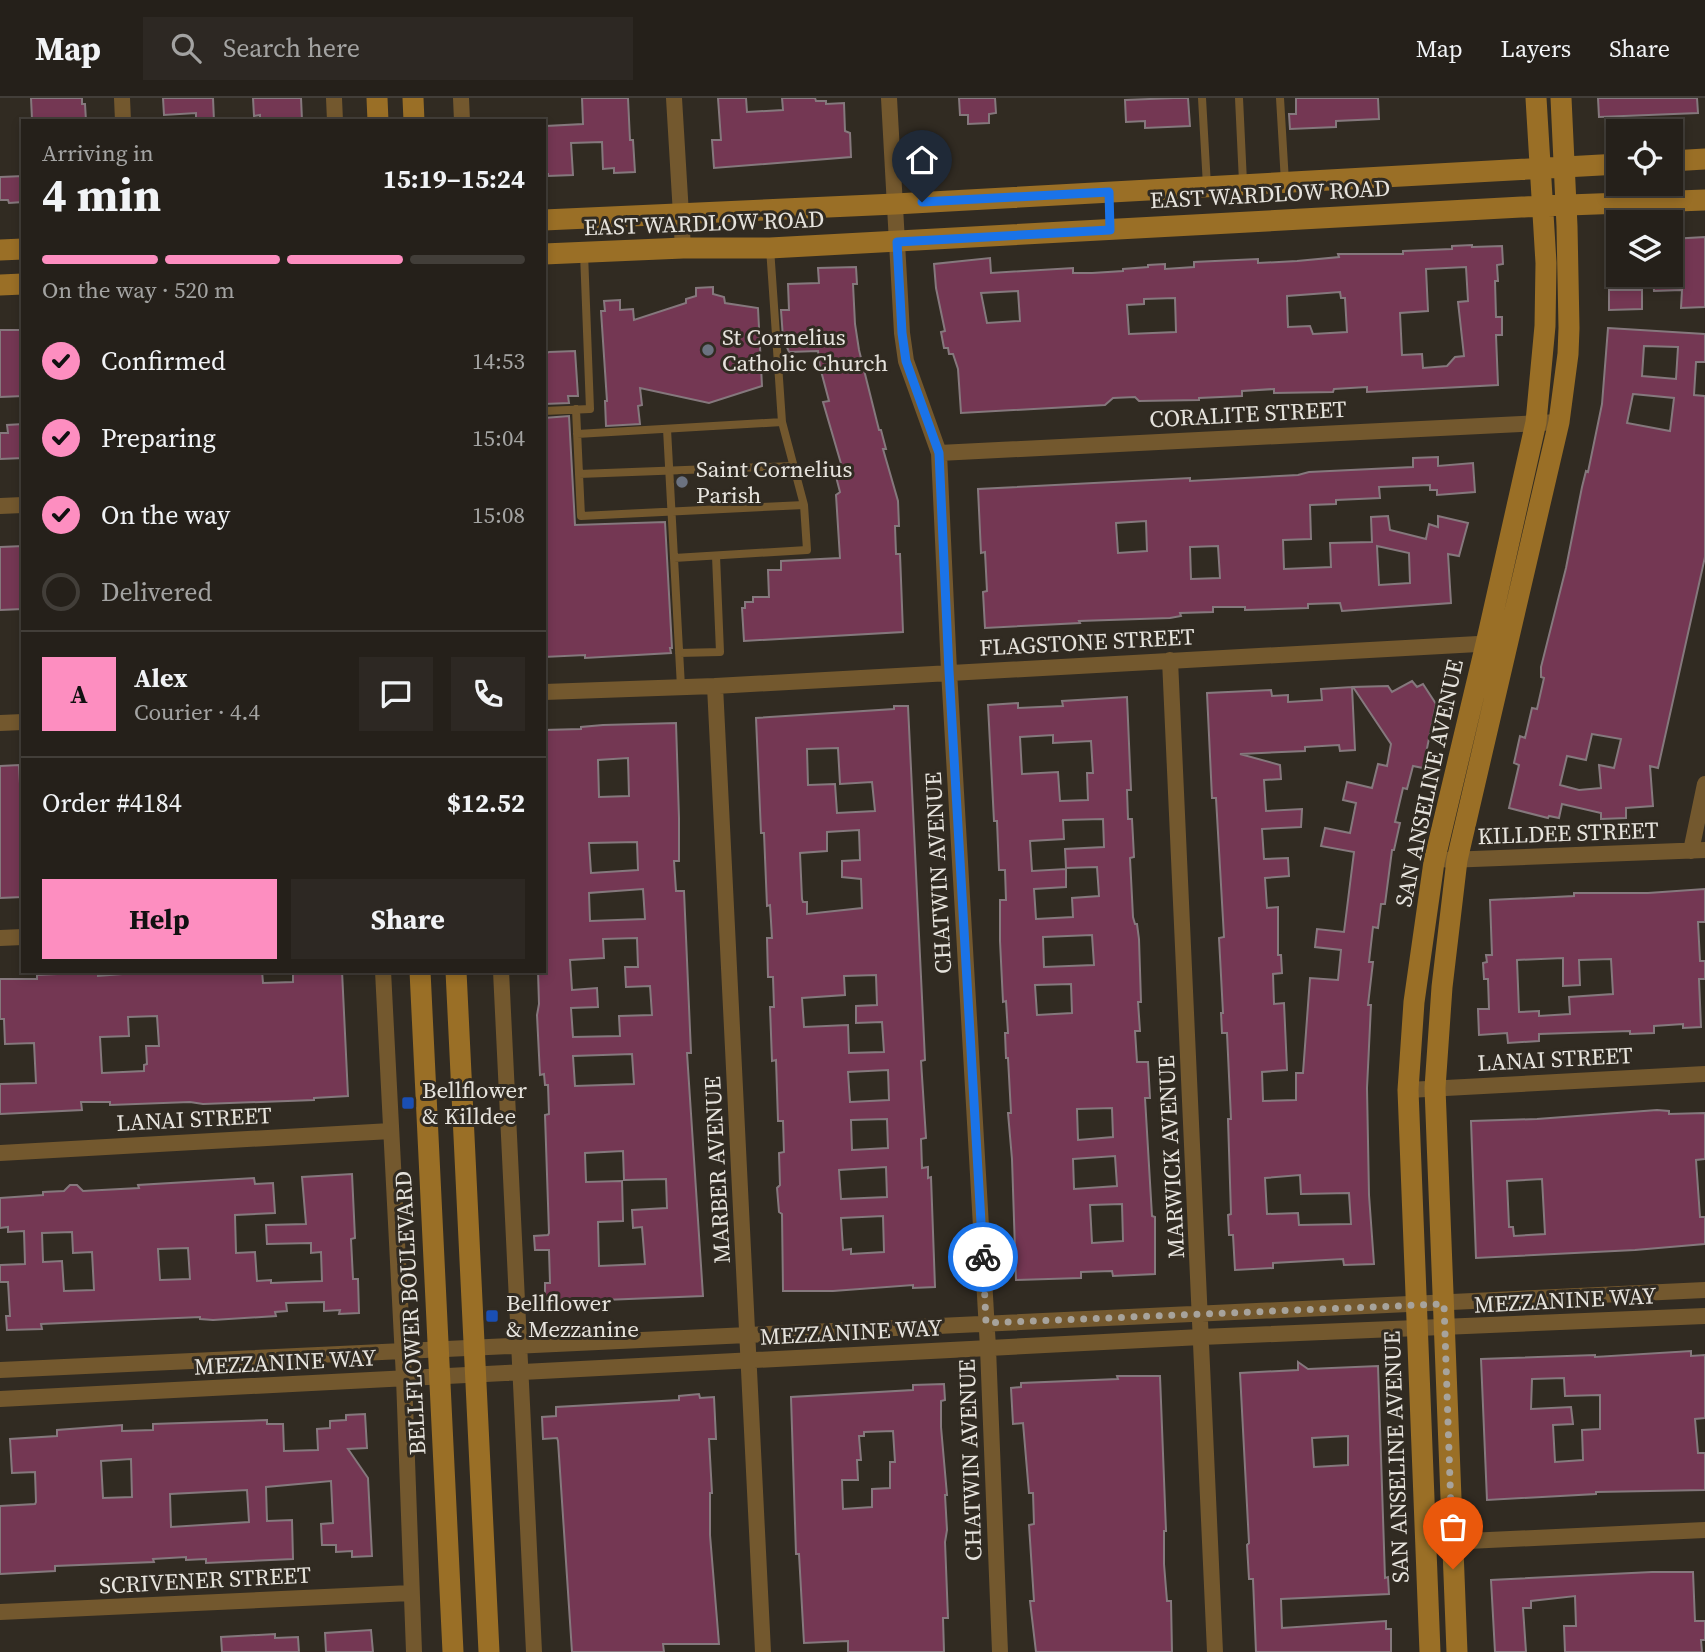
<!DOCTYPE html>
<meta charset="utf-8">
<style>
body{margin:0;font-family:"Source Serif 4",serif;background:#2d2823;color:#f1f3f6;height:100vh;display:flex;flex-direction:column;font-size:26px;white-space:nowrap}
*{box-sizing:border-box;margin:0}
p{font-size:23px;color:#a3a3a2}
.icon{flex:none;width:38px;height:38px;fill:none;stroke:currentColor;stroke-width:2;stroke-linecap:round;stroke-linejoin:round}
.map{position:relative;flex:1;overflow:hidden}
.sheet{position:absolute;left:21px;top:21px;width:525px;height:854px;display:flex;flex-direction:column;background:#25201a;border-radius:0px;box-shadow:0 4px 10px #0003,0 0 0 2px #423e39}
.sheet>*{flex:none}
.buttons{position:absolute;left:1606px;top:21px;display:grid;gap:14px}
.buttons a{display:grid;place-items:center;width:77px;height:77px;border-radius:0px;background:#25201a;box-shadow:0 4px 10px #0003,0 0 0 2px #423e39;font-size:35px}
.pin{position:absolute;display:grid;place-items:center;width:60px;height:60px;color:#fff;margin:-72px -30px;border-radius:50% 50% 50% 0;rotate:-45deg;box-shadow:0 0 7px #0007}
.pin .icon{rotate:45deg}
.courier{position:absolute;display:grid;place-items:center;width:70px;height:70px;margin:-35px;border:5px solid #1a73e8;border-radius:50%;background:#fff;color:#222;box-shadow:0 2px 9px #0007}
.overview em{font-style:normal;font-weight:700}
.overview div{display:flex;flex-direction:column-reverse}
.overview{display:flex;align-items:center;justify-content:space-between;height:119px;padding:0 21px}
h1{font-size:46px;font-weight:700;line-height:52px}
.bar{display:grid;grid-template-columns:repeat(4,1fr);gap:10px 7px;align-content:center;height:84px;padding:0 21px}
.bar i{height:9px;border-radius:5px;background:#423e39}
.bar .selected{background:#fd8ec0}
.bar p{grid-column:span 4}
.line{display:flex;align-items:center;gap:18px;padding:0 21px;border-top:2px solid #423e39}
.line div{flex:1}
.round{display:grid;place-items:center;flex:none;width:74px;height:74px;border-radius:0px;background:#2d2823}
ol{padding:0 21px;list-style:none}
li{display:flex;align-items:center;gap:21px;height:77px}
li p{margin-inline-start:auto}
li .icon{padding:7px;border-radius:50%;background:#fd8ec0;color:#111;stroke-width:4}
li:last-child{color:#a3a3a2}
li i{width:38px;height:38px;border:4px solid #423e39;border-radius:50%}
.primary-button{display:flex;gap:14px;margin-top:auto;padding:14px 21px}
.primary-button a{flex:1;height:80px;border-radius:0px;background:#fd8ec0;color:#111;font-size:28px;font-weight:700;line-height:80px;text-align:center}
.primary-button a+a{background:#2d2823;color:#f1f3f6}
header{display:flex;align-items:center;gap:42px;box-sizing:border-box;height:98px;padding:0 35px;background:#25201a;border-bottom:2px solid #423e39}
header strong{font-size:33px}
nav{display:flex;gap:38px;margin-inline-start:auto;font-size:24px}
.search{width:490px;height:63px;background:#2d2823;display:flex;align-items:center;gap:18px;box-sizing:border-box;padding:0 24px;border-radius:0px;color:#a3a3a2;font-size:26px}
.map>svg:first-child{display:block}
.building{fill:#743753;stroke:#85787d;stroke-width:2;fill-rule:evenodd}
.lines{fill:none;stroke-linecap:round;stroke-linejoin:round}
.lane{stroke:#73582e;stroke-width:8}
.street{stroke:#73582e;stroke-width:16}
.secondary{stroke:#9a6f26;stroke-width:21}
.done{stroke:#a7a39c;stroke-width:7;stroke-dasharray:0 12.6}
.route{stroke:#1a73e8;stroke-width:9}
.worship-dot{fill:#6b7280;stroke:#312b22;stroke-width:2.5}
.transit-dot{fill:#1a4fb4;stroke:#312b22;stroke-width:2.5}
.labels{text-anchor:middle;stroke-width:6;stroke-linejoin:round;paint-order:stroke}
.street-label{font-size:23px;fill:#e6e3dd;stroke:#312b22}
.poi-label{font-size:23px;fill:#e6e3dd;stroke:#312b22;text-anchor:start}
</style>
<header>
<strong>Map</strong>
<div class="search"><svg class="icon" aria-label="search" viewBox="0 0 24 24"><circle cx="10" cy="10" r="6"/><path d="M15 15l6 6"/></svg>Search here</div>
<nav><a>Map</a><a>Layers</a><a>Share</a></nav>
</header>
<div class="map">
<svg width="1705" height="1554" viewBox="0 0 1705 1554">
<rect width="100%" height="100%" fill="#312b22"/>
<path class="building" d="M31 0H82V6H85L86 23 32 21Z
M163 0H213L214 23H196V15L164 17Z
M253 0H301L302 22 260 23V17L254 18Z
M582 0H628L630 42H633L635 74 614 75V70L603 71 602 44 571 45 573 77 548 78V76H544L546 28 583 26Z
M718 0H746L747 14 783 12 782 0H815L816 3H826V6L844 5 845 33 850 35 851 59 714 70 712 42H721Z
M959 0H995L996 15 989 16V25L968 26V17H960Z
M1174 0H1188L1190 28 1145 30V23L1126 24 1125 2Z
M1296 0H1378L1379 21 1336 23V29L1290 31 1289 16H1296Z
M1598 0H1697L1698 15 1599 19Z
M23 78V104L9 105 8 102H0V79Z
M1705 139V209L1681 210 1682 192 1654 193 1653 178 1671 177V141Z
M1472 147V149L1502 148 1503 166 1497 167 1498 183H1495L1496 219H1502V237H1496L1498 287 1367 294V289L1334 291 1333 294 1274 295V291L1242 293V298L1199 300V302L1139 303 1135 299 1113 300 1105 307 961 315 958 271 953 256H949L948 250H944L941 234 945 233 936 190 934 166 990 160 991 175 1073 170V175H1092L1123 173V171L1148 169V167L1165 166V171L1194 169V164L1258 161V165L1297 163 1339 159 1338 156H1403V153L1452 151V148ZM1466 169 1468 203 1458 204 1464 258 1455 259 1447 268 1423 270 1422 256 1402 257 1400 215 1428 213 1426 171ZM1018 193 1020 223 987 225 981 195ZM1340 194 1341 200H1345L1347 234 1313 236 1310 228 1288 229 1287 198ZM1175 200 1176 234 1129 236 1127 207 1144 206V201Z
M856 169 857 186H853L855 226 859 252 879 332H881L886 351H883L898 403 899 428H895L896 456H900L903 534 744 543 742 510H745V504H753V499H769L768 472H781V463L840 460 836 397 840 394 834 371 842 369 823 304 829 303 820 269 818 253 789 254 783 240 781 212H789L788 186 819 185 818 170Z
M713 189V196L724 199 725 205 758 210 762 288 709 305 640 290 642 307 638 308 640 326 606 328 605 303H607L601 213H605L604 203 620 202V212L633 211 634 222 686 205V201L696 198V190Z
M1609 192H1642V211L1609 212Z
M1608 230 1705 236V264H1696L1694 297 1705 298V459L1658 670 1650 668 1653 708 1626 710V720L1601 721V715L1562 706 1559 720 1549 718 1548 720 1509 710 1519 667 1514 665 1520 638 1525 640 1532 610 1537 611 1544 580 1541 579V569L1566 470 1582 389 1586 373 1588 374 1602 306ZM1644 248 1678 249 1676 281 1642 278ZM1633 296 1674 300 1670 333 1627 325ZM1592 636 1621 641 1614 670 1599 667 1601 690 1579 692 1560 687 1567 658 1586 662Z
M0 232H23V298L0 299Z
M575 253 578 298H568L569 305 544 306V257L549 254Z
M569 318 575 427 665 424 672 550H670L671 555 585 560V557L544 559V320Z
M23 326V360L0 361V335H8L7 327Z
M1438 359V368L1473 365 1475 394 1437 397V392H1430V387L1379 389 1380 400 1336 402V406L1310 407 1311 441 1283 442 1284 471 1331 469 1330 445 1372 444 1371 419 1388 418 1390 432 1426 441 1429 426 1438 429V418L1468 425 1459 458 1448 456 1451 505 1342 513 1340 505 1308 506V510L1245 512V509H1213V514L1180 515 1181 518 1170 520 1079 523 1080 525 985 530 983 494 987 493 985 454 981 455 978 391 1190 380V383L1298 377 1309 374 1413 369V360ZM1146 423 1147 453 1118 455 1116 425ZM1218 448 1220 480 1191 481 1190 449ZM1377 448 1409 455 1410 485 1379 487Z
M23 448V511L0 512V449Z
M1412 583 1417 589 1423 586 1436 606 1423 670 1413 668 1407 691 1403 690 1395 724 1400 725 1394 752H1392L1385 806H1381L1378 830 1373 829 1369 864H1373L1368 907H1371L1367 990 1369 1097 1374 1166 1344 1167 1343 1161 1273 1165V1170L1235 1172 1233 1137H1229L1228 1117 1231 1116 1228 1021H1231L1227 935H1222L1221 915H1223L1219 840 1224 839 1216 700H1212L1207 595 1271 592 1272 598 1288 597V604L1322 602 1321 591 1352 589 1355 652 1340 653 1339 647 1305 649V653L1240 656 1280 667 1281 681 1264 682 1266 713 1302 711 1301 729 1262 731 1264 761 1288 760 1289 778 1265 780 1267 810 1278 809V857H1281L1282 875 1273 876 1274 906 1284 905 1287 972 1262 974 1263 1003 1296 1002V975H1303L1310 880 1338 882 1341 852 1315 849 1317 831 1344 834 1354 754 1321 748 1325 730 1350 735 1356 705 1343 702 1347 684 1372 690 1378 666 1387 668 1391 646 1353 589 1388 588 1392 594ZM1300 1077 1301 1096 1349 1095 1351 1126 1299 1127 1298 1115 1267 1116 1265 1080Z
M1127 599 1131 692H1127L1128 721H1132L1134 759 1130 760 1133 819 1135 826H1137L1139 841 1141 904H1138L1140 933H1135L1137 964H1148L1150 1000H1145L1152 1118 1155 1119V1176L1113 1178 1112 1173 1081 1174V1180L1016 1182 1012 1061 1008 1015H1011L1008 960H1006L1005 935H1008L1006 903 1003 904 1000 843V802H1006L1005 772H999L997 723H994L988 607 1018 605V610L1063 608 1062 603ZM1053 637V645L1091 643 1093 675H1087L1088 702 1060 703 1058 674 1022 676 1020 639ZM1103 721 1104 749 1065 751 1066 770 1097 769 1099 798 1072 800 1073 819 1036 821 1034 791 1066 789V771L1032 773 1030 743 1064 741 1063 722ZM1092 837 1094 867 1044 869 1043 839ZM1071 886 1072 915 1037 917 1035 887ZM1112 1010 1113 1039 1078 1042 1077 1011ZM1115 1058 1117 1088 1074 1091 1073 1061ZM1122 1106 1123 1143 1092 1145 1090 1107Z
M894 608H908L925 962 921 963 926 1040 921 1041 922 1070 928 1069V1080L931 1079 935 1189 913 1190V1187L833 1193H783L782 1116 779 1114 777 1090 780 1087 779 1055 784 1054 783 1023H778L776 962 772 963 770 909H774L773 879H768L767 840H772L770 807 767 808 764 735H761L756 620 894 611ZM838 650 840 686 872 684 875 713 837 715 835 686 808 687 807 651ZM859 732 860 762 842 763V779L861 781 862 810 807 816V804H803L802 801 800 755 827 753V734ZM876 877 877 907 856 908V925L882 924 884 954 849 955 848 927 804 929 802 900 845 897 844 878ZM888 972 889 1002 850 1004 848 974ZM887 1021 888 1050 852 1052 851 1022ZM886 1069 887 1099 841 1101 839 1072ZM883 1118 884 1154 851 1156V1151L843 1152 841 1120Z
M676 625 679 720V763H674L676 793H684L691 955H687L703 1198 579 1203V1209L545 1210V1185H550L549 1152H535L534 1138 548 1137 549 1135 545 1017 549 1016 548 987H545L544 976 540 977 537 917 539 906 538 873H544V632L581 631V629L603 627ZM628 660 629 698 599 699 598 662ZM637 744 638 772 591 775 589 745ZM643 791 645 821 590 823 589 795ZM637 840 638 869H625L626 889 650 888 652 917 619 918 620 938 573 939 571 910 598 909 597 890 572 892 570 862 604 860 603 841ZM632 956 634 986 575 988 573 958ZM623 1053 624 1082 666 1081 667 1110 632 1112 633 1130 642 1129 645 1166 599 1168 598 1124 623 1123 622 1083 586 1084 585 1055Z
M19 667 21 705H23L22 799 0 800V668Z
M1705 791V824H1698L1700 863H1705V881H1699L1701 929 1683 930V926L1654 928V935L1630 936V933L1539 936V943L1508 945 1507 935 1479 937 1478 911H1489L1488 881H1484L1483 865 1487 864 1486 857H1492L1490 802 1574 798V795H1648ZM1563 860V888L1580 887 1579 862 1611 861 1613 896 1569 899 1570 916 1539 918V913L1519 914 1517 862Z
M161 873H262L263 885 293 884V876L306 875V873H342L348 998 314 1000V1002L203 1006 190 1004 110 1007V1004H81L82 1012 0 1016V986L36 985 34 945 5 946 4 921H0V881H37V877L98 874V878ZM157 918 159 948H146L147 966 144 967V973L102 975 100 939 129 938 128 919Z
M1657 1012 1669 1013V1016L1705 1015V1061L1696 1062 1700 1119H1705V1146L1635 1152 1476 1160 1471 1023 1537 1021ZM1542 1081 1545 1136 1514 1138 1513 1129H1509L1507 1083Z
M352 1076 355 1140 351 1141 353 1181H358L359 1215 339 1216 340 1212 324 1213V1204L286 1205 287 1213 275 1214 276 1218 213 1222 200 1221V1219L41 1226 42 1231 7 1232 6 1218H10L8 1184H0V1167L25 1166 24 1133 8 1134V1129L0 1130V1100L43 1097V1094L64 1093 70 1087H77L83 1093 139 1090 138 1087 254 1080 255 1086 273 1085 275 1115 235 1117 236 1155 255 1154 257 1183 271 1182V1185L322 1183 321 1154 311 1155V1145L267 1146 266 1127 306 1126 302 1079ZM72 1134 73 1155 92 1154 94 1192 64 1193 62 1163 43 1164 42 1135ZM188 1150 190 1181 160 1182 158 1151Z
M1691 1253V1258L1705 1257V1320L1695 1321 1698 1355H1705V1392L1596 1394V1396L1487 1402 1481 1261 1595 1257V1259ZM1564 1280 1565 1298 1600 1297V1331L1582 1332 1583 1362 1555 1364 1553 1327 1573 1326 1571 1309 1531 1311 1532 1281Z
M1298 1264 1308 1271 1378 1268 1385 1480 1388 1479 1389 1496 1281 1501 1282 1530 1386 1523V1531H1391V1554H1256L1253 1481H1249L1247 1447 1249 1445 1240 1275 1298 1272ZM1348 1338V1367L1314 1369 1312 1340Z
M1117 1278H1160L1166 1433H1164V1466L1167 1503H1171L1172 1554H1036L1030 1503H1034L1029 1427 1034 1426 1033 1395H1029L1023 1325 1013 1326 1011 1290 1021 1289V1285L1118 1281Z
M944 1286 945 1302 941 1303V1329L947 1397H945L947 1432 945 1444 948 1520H943L944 1554H848V1543L804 1545 799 1456H796L791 1299 913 1292V1287ZM893 1333 895 1364H890V1390L872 1391V1409L843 1411 842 1382H858L857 1362H861L859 1338H864V1334Z
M699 1296 700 1300 714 1299 716 1341H709L712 1395H710V1437L719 1546H663L664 1554H572L558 1343 557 1340 543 1341 542 1319 556 1318V1309L679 1302V1298Z
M365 1316 367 1350 348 1351 368 1380 372 1458 352 1459V1453L336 1454V1447H322L321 1426 333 1425 331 1383 266 1389 267 1423 292 1422 293 1461 206 1465V1461L186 1462V1459L153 1461 154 1464 55 1468V1473L0 1476V1408L35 1406 36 1404 35 1374 12 1375 10 1341 57 1338V1332L122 1327V1333L153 1332V1326L267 1322V1326H283L284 1353 318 1352 317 1331 330 1330V1323L346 1322V1317ZM131 1361 132 1399 103 1400 101 1363ZM247 1392 249 1424 171 1429 170 1396Z
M1652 1474H1693L1695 1523H1705V1542H1701L1702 1554H1565L1564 1528H1576L1575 1498 1531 1503V1510H1523L1526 1554H1495L1491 1482Z
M371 1532 373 1554H326L325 1535Z
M275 1536V1540L298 1539 299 1554H222L221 1539Z"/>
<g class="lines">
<path class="lane" d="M1202 0 1207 88
M1239 0 1243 84
M1280 0 1285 84
M576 311 579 376
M544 313 590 311 584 155
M667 331 681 589
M577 336 782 324 770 150
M793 368 579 376 581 418 804 407
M674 460 807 452 804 407 782 324
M679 555 720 554 716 458"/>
<path class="street" d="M122 0 123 23
M334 0 335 23
M461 0 462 23
M674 0 683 150
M889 0 902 235 906 263 939 355 949 573 988 1250 1000 1554
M939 355 1559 324
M0 408 23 407
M1170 562 1215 1554
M715 588 763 1554
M544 594 715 588 1496 545
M0 625 23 624
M1691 753 1705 686
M1447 762 1705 752
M0 840 23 839
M383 873 404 1280 414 1554
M501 873 534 1554
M1408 992 1705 976
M0 1055 391 1033
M0 1272 1705 1192
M0 1301 1201 1239 1705 1218
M1425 1445 1705 1432
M0 1514 411 1495"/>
<path class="secondary" d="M377 0 378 23
M413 0 414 23
M1671 63 1705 61
M544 122 895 106 1619 66
M0 152 23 151
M544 156 683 150H770L1541 108 1705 102
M0 187 23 186
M420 873 453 1554
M456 873 489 1554
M1430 1554 1408 992 1414 904 1434 764 1486 546 1536 324 1545 228 1546 165 1536 0
M1457 1554 1435 990 1442 889 1457 762 1559 324 1568 256 1569 230 1567 128 1561 0"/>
</g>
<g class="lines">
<path class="done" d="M983 1159 986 1225 1444 1206 1453 1471"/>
<path class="route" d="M922 104 1109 94 1110 132 897 144 902 235 906 263 939 355 949 573 983 1159"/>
</g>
<g class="worship-dot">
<circle cx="708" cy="252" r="7"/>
<circle cx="682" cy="384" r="7"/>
</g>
<g class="transit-dot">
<rect x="401" y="998" width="14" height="14" rx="3.5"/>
<rect x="485" y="1211" width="14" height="14" rx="3.5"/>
</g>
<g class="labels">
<g class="street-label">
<text transform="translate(1270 96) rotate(-3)" y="8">EAST WARDLOW ROAD</text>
<text transform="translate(704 125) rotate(-2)" y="8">EAST WARDLOW ROAD</text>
<text transform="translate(1248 316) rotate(-3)" y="8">CORALITE STREET</text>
<text transform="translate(1087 544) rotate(-3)" y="8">FLAGSTONE STREET</text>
<text transform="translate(1429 685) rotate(-78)" y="8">SAN ANSELINE AVENUE</text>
<text transform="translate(1568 735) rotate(-2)" y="8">KILLDEE STREET</text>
<text transform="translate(938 775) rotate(-93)" y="8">CHATWIN AVENUE</text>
<text transform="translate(1555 961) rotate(-3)" y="8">LANAI STREET</text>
<text transform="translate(194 1021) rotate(-3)" y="8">LANAI STREET</text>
<text transform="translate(1171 1059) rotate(-93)" y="8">MARWICK AVENUE</text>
<text transform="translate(717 1072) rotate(-93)" y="8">MARBER AVENUE</text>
<text transform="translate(1565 1202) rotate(-3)" y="8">MEZZANINE WAY</text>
<text transform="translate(410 1215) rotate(-93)" y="8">BELLFLOWER BOULEVARD</text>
<text transform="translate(851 1234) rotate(-3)" y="8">MEZZANINE WAY</text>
<text transform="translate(285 1264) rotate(-3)" y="8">MEZZANINE WAY</text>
<text transform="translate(1396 1359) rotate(-92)" y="8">SAN ANSELINE AVENUE</text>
<text transform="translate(970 1362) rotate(-92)" y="8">CHATWIN AVENUE</text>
<text transform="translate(205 1482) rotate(-3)" y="8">SCRIVENER STREET</text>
</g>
<g class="poi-label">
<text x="722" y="247">St Cornelius<tspan x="722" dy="26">Catholic Church</tspan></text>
<text x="696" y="379">Saint Cornelius<tspan x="696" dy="26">Parish</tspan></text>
<text x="422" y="1000">Bellflower<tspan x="422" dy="26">&amp; Killdee</tspan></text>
<text x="506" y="1213">Bellflower<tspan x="506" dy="26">&amp; Mezzanine</tspan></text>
</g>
</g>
</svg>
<div class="buttons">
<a><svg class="icon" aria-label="locate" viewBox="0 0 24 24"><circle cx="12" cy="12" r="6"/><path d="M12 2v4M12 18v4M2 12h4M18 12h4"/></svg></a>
<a><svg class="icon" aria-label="layers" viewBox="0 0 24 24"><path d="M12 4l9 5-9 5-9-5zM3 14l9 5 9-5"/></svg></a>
</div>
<div class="pin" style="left:1453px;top:1471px;background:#ea580c"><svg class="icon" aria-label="bag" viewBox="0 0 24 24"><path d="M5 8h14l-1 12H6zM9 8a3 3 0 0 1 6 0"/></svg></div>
<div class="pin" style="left:922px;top:104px;background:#1f2937"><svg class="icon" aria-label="home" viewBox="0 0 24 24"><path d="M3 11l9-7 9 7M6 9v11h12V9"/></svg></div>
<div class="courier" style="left:983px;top:1159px"><svg class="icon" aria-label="bike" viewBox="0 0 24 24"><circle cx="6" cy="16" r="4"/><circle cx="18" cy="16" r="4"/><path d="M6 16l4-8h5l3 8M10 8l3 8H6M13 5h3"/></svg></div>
<section class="sheet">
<div class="overview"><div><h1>4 min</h1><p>Arriving in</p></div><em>15:19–15:24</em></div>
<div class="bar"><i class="selected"></i><i class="selected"></i><i class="selected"></i><i></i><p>On the way · 520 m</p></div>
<ol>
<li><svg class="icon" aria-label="check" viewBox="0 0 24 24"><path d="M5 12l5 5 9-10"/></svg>Confirmed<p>14:53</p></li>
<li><svg class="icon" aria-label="check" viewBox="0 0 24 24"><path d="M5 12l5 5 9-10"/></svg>Preparing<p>15:04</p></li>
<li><svg class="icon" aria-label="check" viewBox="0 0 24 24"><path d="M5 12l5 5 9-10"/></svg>On the way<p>15:08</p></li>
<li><i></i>Delivered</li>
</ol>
<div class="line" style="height:126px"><b class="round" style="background:#fd8ec0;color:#111">A</b><div><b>Alex</b><p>Courier · 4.4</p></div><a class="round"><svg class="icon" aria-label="chat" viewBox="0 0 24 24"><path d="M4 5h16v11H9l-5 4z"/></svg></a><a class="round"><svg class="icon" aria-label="phone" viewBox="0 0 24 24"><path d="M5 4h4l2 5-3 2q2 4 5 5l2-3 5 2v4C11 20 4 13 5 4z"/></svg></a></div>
<div class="line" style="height:91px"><div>Order #4184</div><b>$12.52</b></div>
<div class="primary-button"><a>Help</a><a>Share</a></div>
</section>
</div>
